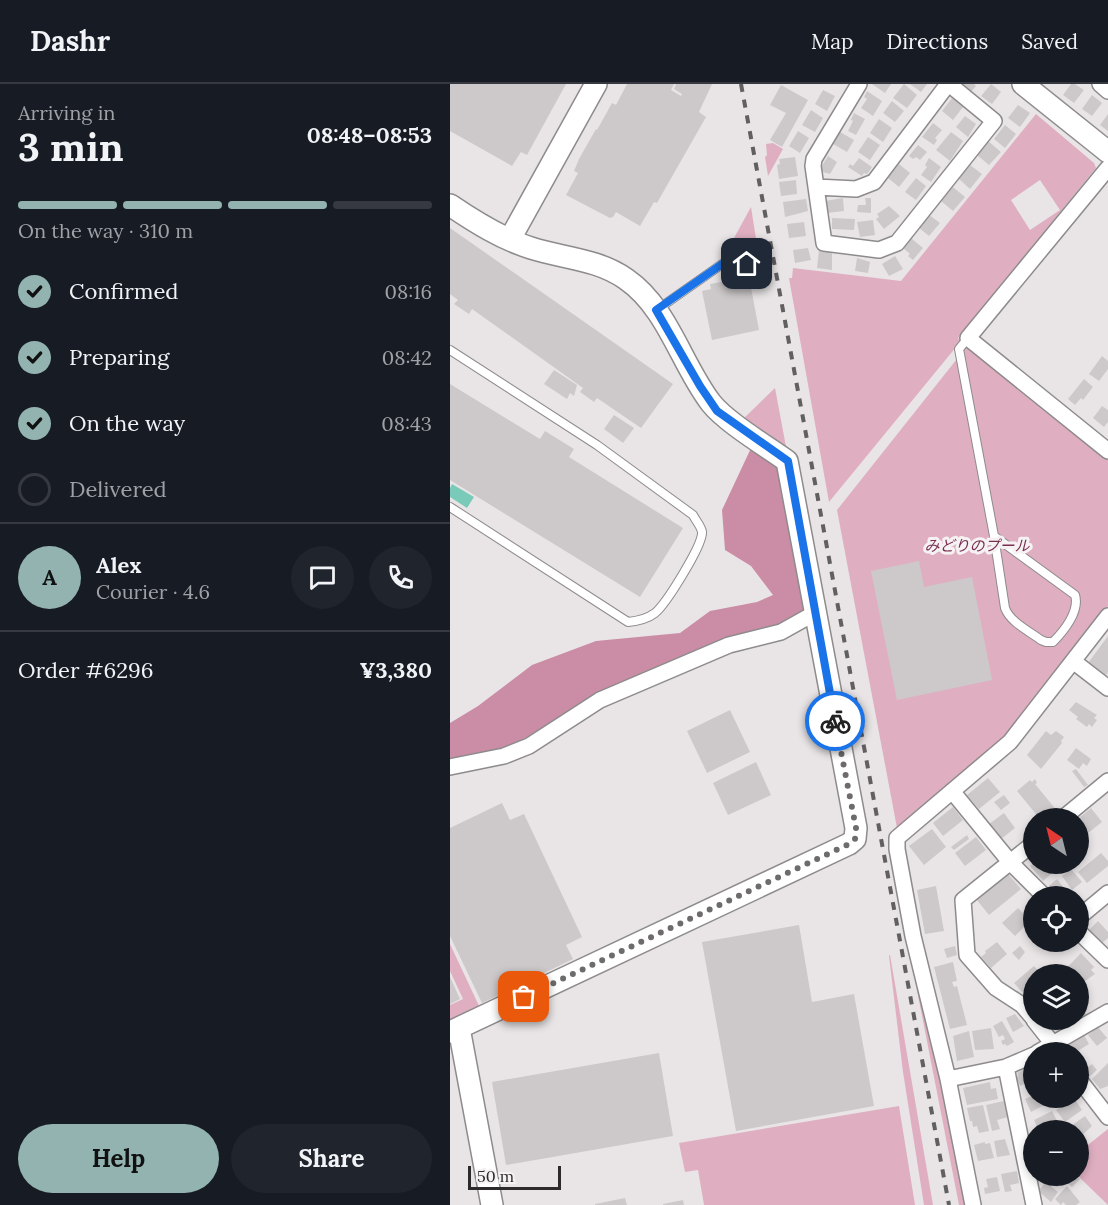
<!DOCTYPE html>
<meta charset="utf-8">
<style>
body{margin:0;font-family:Lora,"Noto Sans JP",serif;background:#20242c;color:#f1f3f6;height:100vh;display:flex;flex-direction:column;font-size:22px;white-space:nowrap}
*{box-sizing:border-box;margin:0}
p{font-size:20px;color:#9ea1a6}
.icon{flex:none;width:33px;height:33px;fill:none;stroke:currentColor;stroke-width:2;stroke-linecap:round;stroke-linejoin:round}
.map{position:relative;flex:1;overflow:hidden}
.side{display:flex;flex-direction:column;background:#171b24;width:450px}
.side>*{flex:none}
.needle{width:39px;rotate:325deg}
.buttons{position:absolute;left:573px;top:724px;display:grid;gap:12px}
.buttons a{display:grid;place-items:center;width:66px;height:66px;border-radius:50%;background:#171b24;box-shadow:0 3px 9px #0003;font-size:30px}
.scale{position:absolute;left:18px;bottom:15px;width:93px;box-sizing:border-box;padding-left:6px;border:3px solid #2c2a2b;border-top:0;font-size:16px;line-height:21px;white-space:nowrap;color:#2c2a2b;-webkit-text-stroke:4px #f6f2f3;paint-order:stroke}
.pin{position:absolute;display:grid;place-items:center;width:51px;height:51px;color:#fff;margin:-26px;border-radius:12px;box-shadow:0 3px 9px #0006}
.courier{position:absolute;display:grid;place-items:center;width:60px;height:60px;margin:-30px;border:4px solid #1a73e8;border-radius:50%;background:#fff;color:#222;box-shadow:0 2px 8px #0007}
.head em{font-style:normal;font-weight:700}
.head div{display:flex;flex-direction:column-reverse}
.head{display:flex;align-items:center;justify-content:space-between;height:102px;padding:0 18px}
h1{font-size:39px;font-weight:700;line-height:45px}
.bar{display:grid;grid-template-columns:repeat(4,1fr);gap:9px 6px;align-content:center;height:72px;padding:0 18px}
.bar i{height:8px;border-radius:4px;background:#363941}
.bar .active{background:#92b3af}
.bar p{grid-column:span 4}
.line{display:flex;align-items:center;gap:15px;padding:0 18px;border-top:2px solid #363941}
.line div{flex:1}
.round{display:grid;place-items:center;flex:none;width:63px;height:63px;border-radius:32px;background:#20242c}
ol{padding:0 18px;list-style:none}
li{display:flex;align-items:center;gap:18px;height:66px}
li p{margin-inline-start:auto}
li .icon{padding:6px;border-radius:50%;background:#92b3af;color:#111;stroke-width:4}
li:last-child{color:#9ea1a6}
li i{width:33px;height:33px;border:3px solid #363941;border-radius:50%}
.cta{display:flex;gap:12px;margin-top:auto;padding:12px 18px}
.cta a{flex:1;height:69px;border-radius:36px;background:#92b3af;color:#111;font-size:24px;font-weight:700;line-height:69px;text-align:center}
.cta a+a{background:#20242c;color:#f1f3f6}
header{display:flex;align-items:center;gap:36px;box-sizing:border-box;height:84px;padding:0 30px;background:#171b24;border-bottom:2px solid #363941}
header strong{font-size:28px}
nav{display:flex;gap:33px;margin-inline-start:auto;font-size:21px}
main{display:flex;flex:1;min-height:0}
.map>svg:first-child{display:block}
.green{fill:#dfafc1;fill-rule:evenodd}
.forest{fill:#cb8ca5}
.water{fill:#7acab9}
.building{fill:#cdc9ca}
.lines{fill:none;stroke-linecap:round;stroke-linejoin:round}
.lane-casing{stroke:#8e8b8c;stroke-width:10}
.street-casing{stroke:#8e8b8c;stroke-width:18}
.secondary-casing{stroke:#8e8b8c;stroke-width:24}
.lane{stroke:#fff;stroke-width:8}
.street{stroke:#fff;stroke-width:15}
.secondary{stroke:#fff;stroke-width:21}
.rail{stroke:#615f60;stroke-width:4;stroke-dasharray:8 8;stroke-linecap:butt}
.done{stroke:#6e6b6c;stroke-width:6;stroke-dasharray:0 10.8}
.route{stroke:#1a73e8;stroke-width:8}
.labels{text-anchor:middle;stroke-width:6;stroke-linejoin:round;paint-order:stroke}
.park-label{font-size:15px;font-style:italic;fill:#792e51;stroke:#f6f2f3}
</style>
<header>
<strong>Dashr</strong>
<nav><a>Map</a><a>Directions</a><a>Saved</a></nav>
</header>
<main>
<section class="side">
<div class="head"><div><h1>3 min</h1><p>Arriving in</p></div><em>08:48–08:53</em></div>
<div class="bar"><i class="active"></i><i class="active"></i><i class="active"></i><i></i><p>On the way · 310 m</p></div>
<ol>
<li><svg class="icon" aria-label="check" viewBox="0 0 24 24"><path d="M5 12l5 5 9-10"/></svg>Confirmed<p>08:16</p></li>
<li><svg class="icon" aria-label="check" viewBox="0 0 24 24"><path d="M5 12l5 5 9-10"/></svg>Preparing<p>08:42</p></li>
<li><svg class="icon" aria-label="check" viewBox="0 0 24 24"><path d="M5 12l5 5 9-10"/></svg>On the way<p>08:43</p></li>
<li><i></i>Delivered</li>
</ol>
<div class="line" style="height:108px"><b class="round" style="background:#92b3af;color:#111">A</b><div><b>Alex</b><p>Courier · 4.6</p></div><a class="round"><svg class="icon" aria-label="chat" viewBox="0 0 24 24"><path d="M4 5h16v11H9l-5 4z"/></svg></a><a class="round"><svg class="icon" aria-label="phone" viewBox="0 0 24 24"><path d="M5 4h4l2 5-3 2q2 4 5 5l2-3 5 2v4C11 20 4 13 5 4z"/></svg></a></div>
<div class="line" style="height:78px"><div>Order #6296</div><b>¥3,380</b></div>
<div class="cta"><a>Help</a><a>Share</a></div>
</section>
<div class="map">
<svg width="658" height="1121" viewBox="0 0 658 1121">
<rect width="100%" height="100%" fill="#e9e5e6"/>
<path class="green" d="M586 30 644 79 646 84 508 254 511 257 379 418 339 194H342L343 184 451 197ZM590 96 610 126 580 146 561 116Z
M323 59 333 65 318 92 315 73 317 71 316 60Z
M301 123 310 180 273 174Z
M518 261 658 374V522L553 657 447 744 387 426Z
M325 304 337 368 293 335Z
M0 860 30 924 0 938V921L13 915 0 887Z
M440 871 483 1121H474L453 988 439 872Z
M465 896H467L480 941 516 1121H509Z
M449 1022 465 1121H254L248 1086 235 1088 229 1059Z
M658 1045V1121L628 1092 629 1068Z"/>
<path class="forest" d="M302 362 328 384 354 526 344 536 150 609 67 659 52 665 0 676V639L28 622 82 581 146 557 230 549 260 527 307 518 323 511 301 482 275 466 272 426Z"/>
<path class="water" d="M2 400 24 413 17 424 0 413V404Z"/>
<path class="building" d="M0 0H116L77 71 71 68 62 82 0 47Z
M177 0H224L221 6 231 12 232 10 224 5 226 0H262L249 28 256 33 207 119 204 118 190 142 166 128 163 133 160 134 116 111 128 89 124 87 129 75 146 45 147 46 162 19 166 21Z
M422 0H441L435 9Z
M454 0 467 11 457 24 443 14Z
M460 0H477L471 8Z
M509 0H524L526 2 520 9Z
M541 0 551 8 542 20 531 12Z
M621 0H625L634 6 624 19 613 11Z
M331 1 358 16 332 63 320 56 336 29 320 21Z
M373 6 385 12 377 27 365 20Z
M417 7 432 17 423 32 411 24 417 15 414 13Z
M642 11 652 19 642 32 632 25Z
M502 14 513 23 503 36 492 27Z
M442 17 454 27 445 38 433 29Z
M568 21 580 29 570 43 558 34Z
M361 26 373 34 365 48 352 41Z
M404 29 415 35 406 51 398 47 403 37 401 36Z
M658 30V47L650 41Z
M515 32 526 40 518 53 506 43Z
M429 35 442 44 433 58 420 49Z
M483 39 492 46 485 54 487 56 484 61 472 53Z
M555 41 566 50 555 64 544 55Z
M348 47 359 54 350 69 339 62Z
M390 48 404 56 397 68 383 60Z
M501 48 513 57 500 77 486 66Z
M418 53 430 61 420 76 408 68Z
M538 57 551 68 539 81 527 71Z
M468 61 477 68 470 76 466 73 463 75 459 72Z
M378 72 387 78 380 90 369 87Z
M345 73 348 92 329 95 327 81 330 80 329 75Z
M409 74 422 83 417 90 414 89 412 92 398 83 400 80 403 82Z
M479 74 491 83 481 98 471 91 477 83 475 81Z
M449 80 460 89 449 103 438 94Z
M520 81 532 90 520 105 509 95Z
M466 94 476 102 466 116 455 108Z
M346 96 347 110 331 112 329 98Z
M503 103 515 113 503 127 491 117Z
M393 114 394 127 377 129 375 117Z
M415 114H421V129L407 128 408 121H416Z
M356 115 358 127 335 133 333 118Z
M439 122 450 132 434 145 426 135 429 133 427 130Z
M478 130 490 139 479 152 468 143Z
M382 134 405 135 404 146 382 145Z
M423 136 425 151 410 153 407 138Z
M354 138 356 152 339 154 337 140Z
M0 144 223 300 191 344 147 314 144 318 130 308 133 304 22 225 19 230 4 220 8 216 0 210Z
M461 154 473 164 463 176 458 172 460 170 453 164Z
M358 164 361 176 345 179 343 166Z
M369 166 382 168V186L367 184Z
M445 172 453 185 439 192 432 180Z
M407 174 420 178 418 189 405 187Z
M299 193 309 246 262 256 252 207 261 205 260 200Z
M652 272 658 277V285L649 297 639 290Z
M104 286 127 301 124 312 120 309 117 315 94 300Z
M634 295 643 303 633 316 631 314 625 321 618 315Z
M0 300 90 355 95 347 124 365 119 373 233 444 190 513 0 396Z
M652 322 658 326V338L654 343 643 334Z
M164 331 184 344 173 359 154 345Z
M469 477 474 503 522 493 542 596 447 616 421 487Z
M658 552V588L656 592 638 579Z
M626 618 647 631 644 634 647 636 642 643 639 640 637 643 626 635 628 633 619 626Z
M280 626 300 668 257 689 237 647Z
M596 647 601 651 606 647 614 653 611 657 612 659 591 685 577 671Z
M626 664 641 675 637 682 633 679 629 685 617 676Z
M306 678 321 711 278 731 263 699Z
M626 685 638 701 634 703 622 687Z
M538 694 550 708 529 725 517 711Z
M585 695 587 699 585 700 608 728 600 735H590L567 707 580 696 582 698Z
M554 711 560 719 551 726 544 718Z
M52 719 60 736 74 730 132 853 116 861 123 875 32 919 0 852V744Z
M503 723 513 736 493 752 483 739Z
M641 724 652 738 628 757V735Z
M554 729 565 744 551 755 539 740Z
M482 745 496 763 474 781 459 762Z
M517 751 519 755 504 766 501 763Z
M526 753 536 766 515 782 505 769Z
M651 769 658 777V782L637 799 628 788Z
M583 780H592L601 790 593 797 580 782Z
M621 785 632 798 622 806 612 792Z
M558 790 571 805 539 831 526 815Z
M607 795 619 811 616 813H607L599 802Z
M486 802 494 847 475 850 467 806Z
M568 824 580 837 565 852 552 839Z
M648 837 658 848V854L651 860 639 846Z
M349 841 362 918 404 910 424 1022 286 1047 252 858Z
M547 858 557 870 541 884 531 873 536 869 535 867Z
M505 862 507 871 497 874 494 865Z
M570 862 575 868 569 876 562 869Z
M631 869 644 883 641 886 645 890 628 902V891H610Z
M503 878 507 897 502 898 504 903 507 902 517 941 500 945 484 883Z
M584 882 592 891H584V898L572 908 564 899Z
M0 893 10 915 0 920Z
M628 921 638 932 625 942 620 936H628Z
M565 930 574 942 563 948 556 934Z
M552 937 564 958 557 962 555 960 553 961 551 957 555 955 553 951 549 953 543 942Z
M648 943 657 954 647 962 638 951Z
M541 944 544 965 525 966 522 947Z
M519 947 524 973 507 977 503 952Z
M634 951 639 960 626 968 620 960Z
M209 969 223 1052 56 1081 42 998Z
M658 979V1002L650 1005 642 995Z
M642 980 647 986 639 993 634 986Z
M579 983 584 995 570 1002 566 993 568 992 567 989Z
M540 998 541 1005 546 1004 548 1015 517 1021 513 1004Z
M584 1011V1014H593L596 1020 581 1028 575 1015Z
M624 1014 632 1026 615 1038 606 1026Z
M554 1017 558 1033 547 1036 550 1045 542 1047 536 1021Z
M533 1021 539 1047 529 1049 527 1042 523 1043 522 1037H520L517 1024Z
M602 1027 610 1043 604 1046 603 1044 597 1047H589L584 1036Z
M635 1032 642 1042 628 1055V1047H620L618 1044Z
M555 1055 560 1071 547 1073 544 1057Z
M535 1058V1060L540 1059 544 1074 528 1077 524 1061Z
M567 1087 569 1099 560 1101 562 1107 555 1108 551 1090Z
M602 1092H627L630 1095 622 1103 614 1096 607 1103 599 1095Z
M547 1093 550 1107 535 1110 534 1104 538 1103 536 1095Z
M596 1098 608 1108 601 1118 588 1107Z
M617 1102 630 1118 626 1121H616L613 1118 611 1121 605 1115Z
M175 1114 177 1121H145V1120Z
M233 1116 234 1121H213V1120Z"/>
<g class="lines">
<g class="lane-casing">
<path id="lane" d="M208 225 275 178 297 180
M518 254 509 265 544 452 555 524C560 538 579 547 591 556L596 558H603C614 547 630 527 625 511L544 452
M0 266 147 361 243 431C246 437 251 442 252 448 253 461 216 520 205 529 197 535 188 537 178 538L0 423"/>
</g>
<g class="street-casing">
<path id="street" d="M409 0 364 75 363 82 374 159 429 166 447 159 544 37 499 0
M650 0 658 7
M658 84 518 254 658 367
M366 103 406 105 424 98 498 0
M623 577 658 604
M0 683 54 672 79 662 150 616 279 561 331 548 365 529
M502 707 560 778 595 813
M612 735 658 697
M584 759 513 816 517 871 546 904 572 921 584 935
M628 834 658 809
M628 847 658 876
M584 936 610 969
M587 969 658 928
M556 983 584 1121
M628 994 658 1033
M498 995 556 983 584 971
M523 1121 498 995 463 852 447 765V754L560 658 658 532"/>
</g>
<g class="secondary-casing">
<path id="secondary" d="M573 0 658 68
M0 121C25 138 52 155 81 164 112 174 148 175 176 195 218 224 231 280 261 319 276 338 316 362 337 377L406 744 405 755 399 760 0 948
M60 155 146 0
M9 944 42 1121"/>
</g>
<use href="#lane" class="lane"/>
<use href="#street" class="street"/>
<use href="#secondary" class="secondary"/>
<path class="rail" d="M291 0 499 1121"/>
</g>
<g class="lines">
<path class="done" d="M74 913 399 760 405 755 406 744 385 637"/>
<path class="route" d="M297 180 275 178 206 226 250 302 267 327 338 377 385 637"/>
</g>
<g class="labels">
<g class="park-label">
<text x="527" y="467">みどりのプール</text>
</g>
</g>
</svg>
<div class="buttons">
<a><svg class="needle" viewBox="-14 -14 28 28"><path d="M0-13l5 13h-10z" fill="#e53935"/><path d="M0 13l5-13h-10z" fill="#9ea1a6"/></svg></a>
<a><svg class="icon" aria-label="locate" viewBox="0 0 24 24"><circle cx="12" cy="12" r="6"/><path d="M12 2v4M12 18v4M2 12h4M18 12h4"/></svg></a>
<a><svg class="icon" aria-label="layers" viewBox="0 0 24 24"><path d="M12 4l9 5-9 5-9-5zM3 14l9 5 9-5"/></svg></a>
<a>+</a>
<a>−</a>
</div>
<div class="scale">50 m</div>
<div class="pin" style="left:74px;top:913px;background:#ea580c"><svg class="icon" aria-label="bag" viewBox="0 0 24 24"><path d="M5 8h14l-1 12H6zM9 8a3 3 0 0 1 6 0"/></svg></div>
<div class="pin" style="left:297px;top:180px;background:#1f2937"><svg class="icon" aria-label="home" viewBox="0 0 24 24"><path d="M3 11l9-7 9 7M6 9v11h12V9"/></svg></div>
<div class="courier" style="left:385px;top:637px"><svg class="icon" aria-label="bike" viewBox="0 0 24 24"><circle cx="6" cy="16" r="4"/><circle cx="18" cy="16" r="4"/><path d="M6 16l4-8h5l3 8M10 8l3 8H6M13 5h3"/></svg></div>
</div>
</main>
